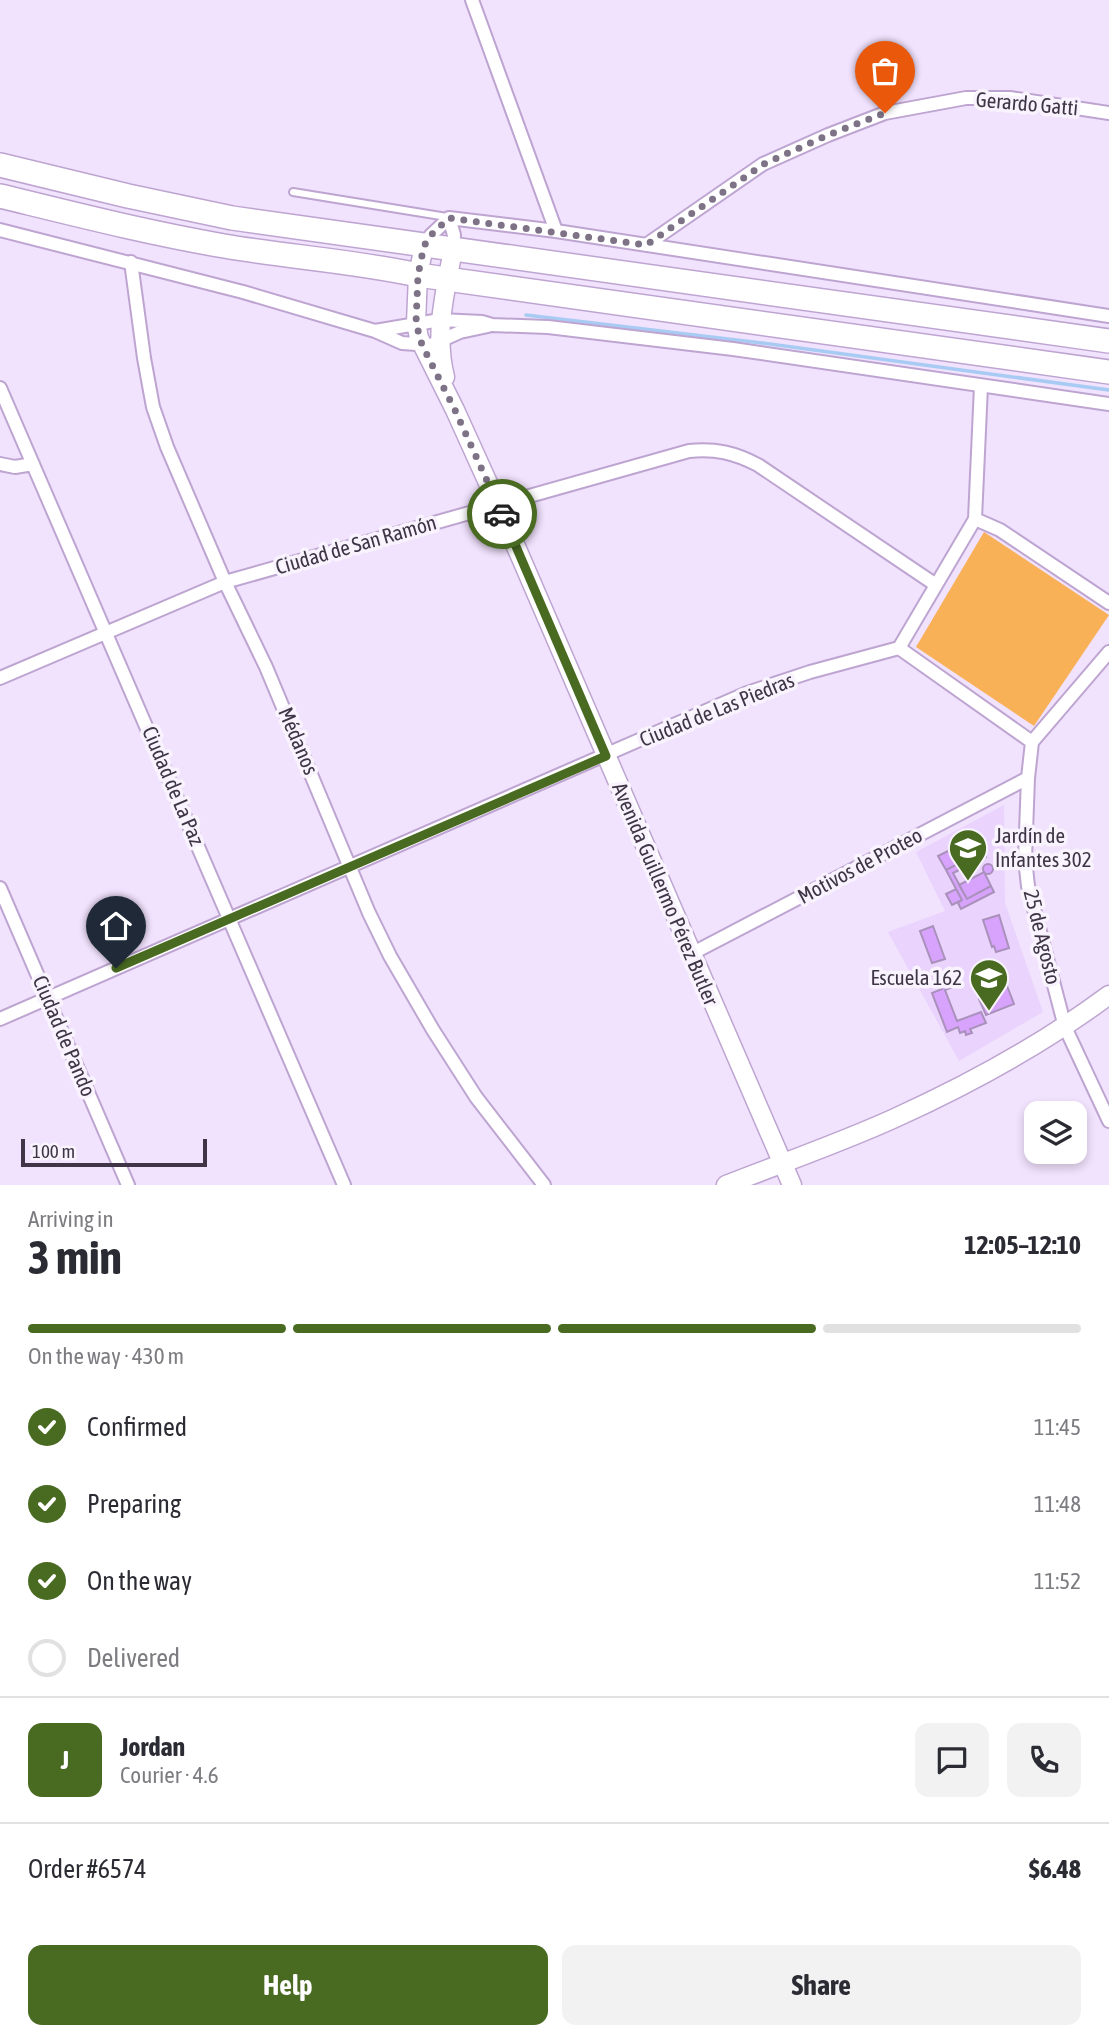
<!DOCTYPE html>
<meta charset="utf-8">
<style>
body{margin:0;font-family:"Asap Condensed",sans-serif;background:#f2f2f3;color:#2b2b33;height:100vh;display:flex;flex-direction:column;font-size:26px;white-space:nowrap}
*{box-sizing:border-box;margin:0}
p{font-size:23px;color:#7c7c81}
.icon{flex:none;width:38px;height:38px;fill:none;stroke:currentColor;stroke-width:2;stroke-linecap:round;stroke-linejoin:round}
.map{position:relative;height:1185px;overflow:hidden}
.sheet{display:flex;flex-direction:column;background:#fff;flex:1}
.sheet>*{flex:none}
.fabs{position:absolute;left:1024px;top:1101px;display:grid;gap:14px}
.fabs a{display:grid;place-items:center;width:63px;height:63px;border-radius:14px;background:#fff;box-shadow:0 4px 10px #0003;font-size:35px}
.scale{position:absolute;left:21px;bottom:18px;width:186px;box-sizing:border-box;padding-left:7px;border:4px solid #3f3546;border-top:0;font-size:19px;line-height:24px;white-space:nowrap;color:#3f3546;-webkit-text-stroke:5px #f8f3fd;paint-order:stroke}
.pin{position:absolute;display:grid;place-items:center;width:60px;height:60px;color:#fff;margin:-72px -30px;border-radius:50% 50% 50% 0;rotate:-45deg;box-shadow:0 0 7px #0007}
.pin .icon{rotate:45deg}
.courier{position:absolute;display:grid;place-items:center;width:70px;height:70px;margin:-35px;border:5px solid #496a21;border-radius:50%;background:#fff;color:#222;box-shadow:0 2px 9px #0007}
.head em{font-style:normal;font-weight:700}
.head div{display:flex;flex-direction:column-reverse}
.head{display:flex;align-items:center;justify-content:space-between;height:119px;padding:0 28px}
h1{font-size:46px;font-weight:700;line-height:52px}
.bar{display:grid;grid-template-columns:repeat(4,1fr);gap:10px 7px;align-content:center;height:84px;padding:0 28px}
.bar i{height:9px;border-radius:5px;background:#e1e1e2}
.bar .current{background:#496a21}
.bar p{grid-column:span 4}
.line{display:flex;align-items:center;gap:18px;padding:0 28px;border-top:2px solid #e1e1e2}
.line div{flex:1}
.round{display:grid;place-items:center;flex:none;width:74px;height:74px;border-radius:14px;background:#f2f2f3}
ol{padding:0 28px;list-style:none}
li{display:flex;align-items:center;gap:21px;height:77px}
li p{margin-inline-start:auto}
li .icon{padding:7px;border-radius:50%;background:#496a21;color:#fff;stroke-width:4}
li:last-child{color:#7c7c81}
li i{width:38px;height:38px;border:4px solid #e1e1e2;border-radius:50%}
.action{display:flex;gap:14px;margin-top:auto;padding:14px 28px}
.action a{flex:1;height:80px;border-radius:14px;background:#496a21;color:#fff;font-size:28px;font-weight:700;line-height:80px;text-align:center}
.action a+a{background:#f2f2f3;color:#2b2b33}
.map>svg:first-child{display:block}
.built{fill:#ead3fc}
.green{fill:#f8b156}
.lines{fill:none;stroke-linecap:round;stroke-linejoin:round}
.stream{stroke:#a7cbf2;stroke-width:3.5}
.building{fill:#d8a3fd;stroke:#a991bb;stroke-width:2}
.lane-casing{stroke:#bea5d1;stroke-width:10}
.street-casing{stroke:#bea5d1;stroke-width:16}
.secondary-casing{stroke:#bea5d1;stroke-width:21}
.highway-casing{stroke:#bea5d1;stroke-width:26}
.lane{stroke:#fff;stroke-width:6}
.street{stroke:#fff;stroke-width:12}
.secondary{stroke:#fff;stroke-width:18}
.highway{stroke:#fff;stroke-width:23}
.done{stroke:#7d7286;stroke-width:7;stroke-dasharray:0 12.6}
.route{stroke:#496a21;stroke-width:9}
.labels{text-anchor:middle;stroke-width:7;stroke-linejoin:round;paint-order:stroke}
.street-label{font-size:21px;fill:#3f3546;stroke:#f8f3fd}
.poi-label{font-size:21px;fill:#3f3546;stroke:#f8f3fd;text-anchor:start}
</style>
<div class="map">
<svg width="1109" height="1185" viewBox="0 0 1109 1185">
<rect width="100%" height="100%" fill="#f1e2fd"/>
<path class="built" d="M1004 805 1005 903 1043 1012 959 1061 888 932 945 911 916 852Z"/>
<path class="green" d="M984 532 1109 615 1034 726 916 647Z"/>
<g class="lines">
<path class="stream" d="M526 315 770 344 1109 390"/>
</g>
<path class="building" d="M976 837 983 851 946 870 938 856Z
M983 851 986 857 953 873 967 899 991 886 994 892 961 909 958 903 962 900 946 870Z
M983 869a5 5 0 1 1 10 0a5 5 0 1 1-10 0Z
M984 872 991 886 967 899 959 885Z
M956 889 962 900 952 905 946 894Z
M999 915 1009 948 996 952 994 946 992 947 983 920Z
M933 926 945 959 932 963 920 931Z
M1002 973 1014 1004 986 1015 979 999 987 996 981 981Z
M953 975 957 985 945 990 957 1021 981 1012 986 1023 970 1029 972 1033 966 1035 965 1031 960 1033 958 1027 947 1032 932 993 942 989 938 980Z"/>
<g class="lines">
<g class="lane-casing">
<path id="lane" d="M293 192 447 217"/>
</g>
<g class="street-casing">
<path id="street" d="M472 0 556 231
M449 218 454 235 453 250
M0 230 243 292 375 331 402 343 431 345 460 332 488 326
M646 245 763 164 828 135 885 113 966 98H1010L1109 113
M424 246 431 235 449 218 556 231 1109 316
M131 262 144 358 153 407 167 447 225 582 266 667 369 913 390 956 433 1030 476 1097 544 1185
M375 331 440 320 482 322 492 325 548 327 733 349 1109 404
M0 388 344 1185
M0 464 15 467 33 464
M975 519 1000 530 1109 603
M899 648 975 519 981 386
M899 648 1032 742
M0 678 225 582 689 451C715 448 735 453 758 465L936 585
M1032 742 1028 778 1025 859 1028 886 1065 1027 1109 1121
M1032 742 1109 652
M0 888 128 1185
M691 954 1028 778
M0 1019 747 693 810 672 899 648"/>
</g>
<g class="secondary-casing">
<path id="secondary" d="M424 246 418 275 416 323 419 338 455 410 498 505 792 1185
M445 377C434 333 445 293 453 250
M726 1185C782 1163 840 1143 895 1118 970 1084 1043 1044 1109 995"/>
</g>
<g class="highway-casing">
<path id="highway" d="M0 165 128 196 232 218 1109 341
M0 196C74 214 148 233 224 246 288 257 354 261 418 275L1109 372"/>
</g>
<use href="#lane" class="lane"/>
<use href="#street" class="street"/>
<use href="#secondary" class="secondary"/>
<use href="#highway" class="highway"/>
</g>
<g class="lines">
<path class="done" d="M502 514 455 410 422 345 416 323 418 275 424 246 431 235 449 218 646 245 764 164 828 135 885 113"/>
<path class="route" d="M116 968 606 756 502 514"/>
</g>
<defs>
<g id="school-pin" transform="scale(2.0125)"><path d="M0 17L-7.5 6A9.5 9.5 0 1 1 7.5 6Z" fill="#496a21" stroke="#f8f3fd"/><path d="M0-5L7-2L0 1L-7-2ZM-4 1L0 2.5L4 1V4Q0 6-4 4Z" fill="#fff"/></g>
</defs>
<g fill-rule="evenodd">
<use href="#school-pin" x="968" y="848"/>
<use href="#school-pin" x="989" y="978"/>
</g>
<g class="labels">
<g class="street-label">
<text transform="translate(1027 104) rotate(5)" y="7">Gerardo Gatti</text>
<text transform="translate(356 545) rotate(-16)" y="7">Ciudad de San Ramón</text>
<text transform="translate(717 710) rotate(-22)" y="7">Ciudad de Las Piedras</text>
<text transform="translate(298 741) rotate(67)" y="7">Médanos</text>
<text transform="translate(173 786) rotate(67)" y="7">Ciudad de La Paz</text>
<text transform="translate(860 866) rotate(-28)" y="7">Motivos de Proteo</text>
<text transform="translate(665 894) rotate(67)" y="7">Avenida Guillermo Pérez Butler</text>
<text transform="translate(1042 937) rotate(76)" y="7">25 de Agosto</text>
<text transform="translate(64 1036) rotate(67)" y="7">Ciudad de Pando</text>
</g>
<g class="poi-label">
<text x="995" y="843">Jardín de<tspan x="995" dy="24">Infantes 302</tspan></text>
<text x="962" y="985" text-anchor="end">Escuela 162</text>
</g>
</g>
</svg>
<div class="fabs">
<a><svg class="icon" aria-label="layers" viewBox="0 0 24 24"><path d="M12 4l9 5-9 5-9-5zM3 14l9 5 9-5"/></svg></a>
</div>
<div class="scale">100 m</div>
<div class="pin" style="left:885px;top:113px;background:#ea580c"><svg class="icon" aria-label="bag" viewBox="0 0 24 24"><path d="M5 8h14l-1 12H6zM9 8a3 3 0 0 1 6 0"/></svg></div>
<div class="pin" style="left:116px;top:968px;background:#1f2937"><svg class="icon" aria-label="home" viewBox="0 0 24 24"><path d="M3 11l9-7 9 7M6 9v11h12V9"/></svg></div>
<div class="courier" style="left:502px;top:514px"><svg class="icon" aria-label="car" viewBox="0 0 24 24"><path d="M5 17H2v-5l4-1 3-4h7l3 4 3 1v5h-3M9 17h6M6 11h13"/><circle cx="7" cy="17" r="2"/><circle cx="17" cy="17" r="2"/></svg></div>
</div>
<section class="sheet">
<div class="head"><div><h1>3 min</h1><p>Arriving in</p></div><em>12:05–12:10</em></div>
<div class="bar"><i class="current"></i><i class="current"></i><i class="current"></i><i></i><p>On the way · 430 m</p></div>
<ol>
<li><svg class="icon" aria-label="check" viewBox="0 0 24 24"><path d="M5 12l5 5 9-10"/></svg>Confirmed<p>11:45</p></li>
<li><svg class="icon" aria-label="check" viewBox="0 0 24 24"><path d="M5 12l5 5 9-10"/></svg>Preparing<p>11:48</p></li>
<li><svg class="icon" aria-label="check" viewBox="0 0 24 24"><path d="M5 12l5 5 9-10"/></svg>On the way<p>11:52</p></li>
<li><i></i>Delivered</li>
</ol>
<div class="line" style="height:126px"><b class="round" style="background:#496a21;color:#fff">J</b><div><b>Jordan</b><p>Courier · 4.6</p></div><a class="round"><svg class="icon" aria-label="chat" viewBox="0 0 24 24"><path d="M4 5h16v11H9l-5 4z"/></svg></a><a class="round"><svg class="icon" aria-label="phone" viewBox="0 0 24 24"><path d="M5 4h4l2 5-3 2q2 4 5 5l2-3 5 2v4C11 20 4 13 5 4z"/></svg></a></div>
<div class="line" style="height:91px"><div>Order #6574</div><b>$6.48</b></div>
<div class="action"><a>Help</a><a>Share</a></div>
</section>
